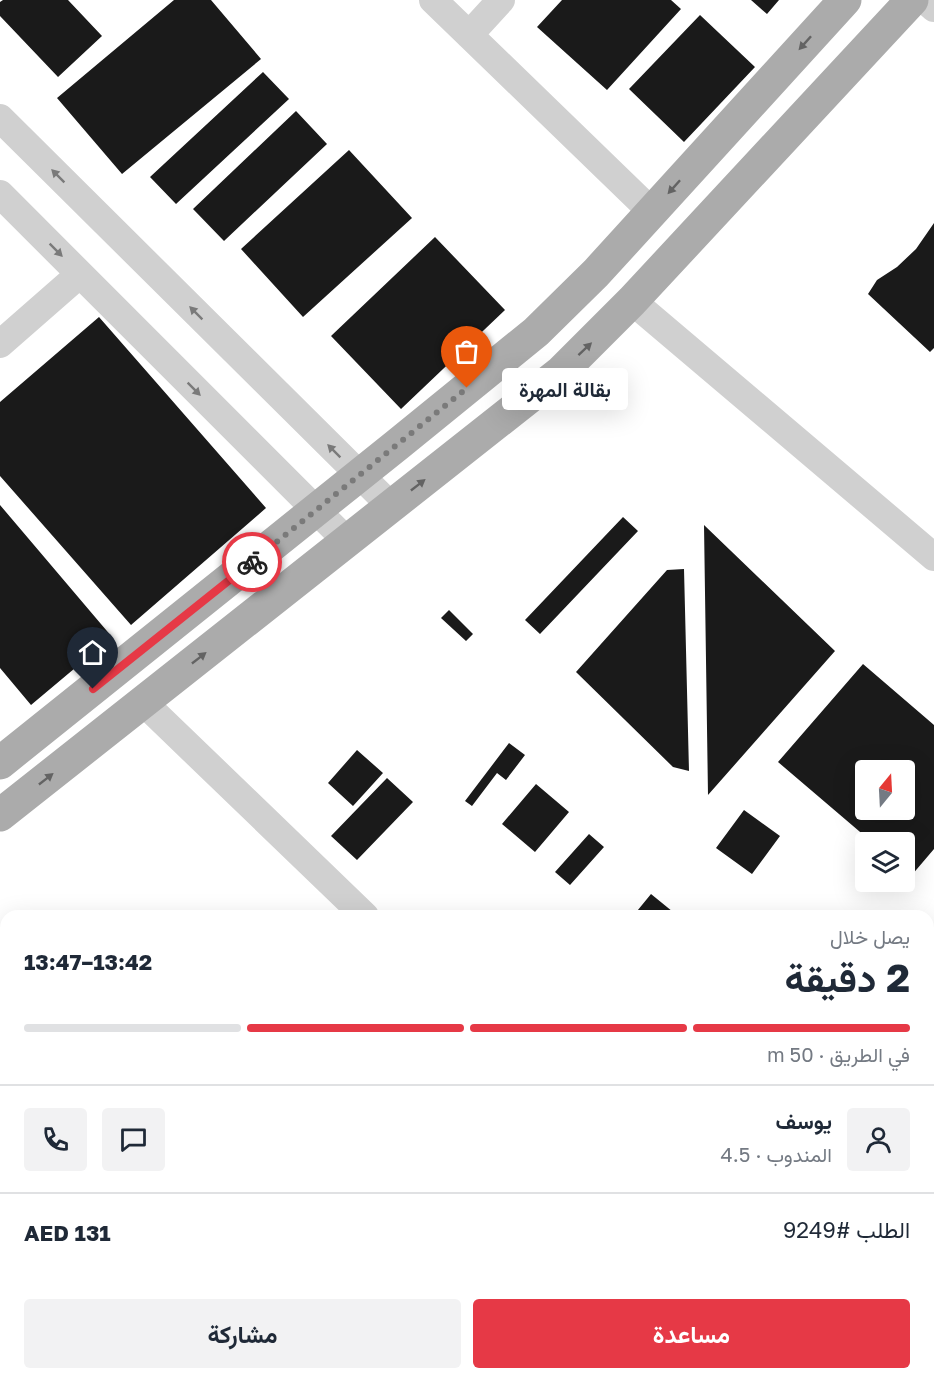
<!DOCTYPE html>
<html lang="ar">
<meta charset="utf-8">
<style>
body{margin:0;font-family:"Golos Text",Vazirmatn,sans-serif;background:#f2f2f3;color:#1f2937;direction:rtl;height:100vh;display:flex;flex-direction:column;font-size:22px;white-space:nowrap}
*{box-sizing:border-box;margin:0}
p{font-size:20px;color:#747a83}
.icon{flex:none;width:33px;height:33px;fill:none;stroke:currentColor;stroke-width:2;stroke-linecap:round;stroke-linejoin:round}
.map{position:relative;flex:1;overflow:hidden;direction:ltr}
.panel{position:absolute;left:0px;top:910px;width:934px;height:470px;display:flex;flex-direction:column;background:#fff;border-radius:18px 18px 0 0;box-shadow:0 6px 24px #0002;direction:rtl}
.panel>*{flex:none}
.needle{width:39px;rotate:18deg}
.tools{position:absolute;left:855px;top:760px;display:grid;gap:12px}
.tools a{display:grid;place-items:center;width:60px;height:60px;border-radius:6px;background:#fff;box-shadow:0 6px 24px #0002;font-size:30px}
.pin{position:absolute;display:grid;place-items:center;width:51px;height:51px;color:#fff;margin:-62px -26px;border-radius:50% 50% 50% 0;rotate:-45deg;box-shadow:0 0 6px #0007}
.pin .icon{rotate:45deg}
.courier{position:absolute;display:grid;place-items:center;width:60px;height:60px;margin:-30px;border:4px solid #e63946;border-radius:50%;background:#fff;color:#222;box-shadow:0 2px 8px #0007}
.bubble{position:absolute;height:42px;border-radius:6px;background:#fff;box-shadow:0 6px 24px #0002;font-size:20px;font-weight:700;line-height:42px;text-align:center;direction:rtl}
.summary em{font-style:normal;font-weight:700}
.summary div{display:flex;flex-direction:column-reverse}
.summary{display:flex;align-items:center;justify-content:space-between;height:102px;padding:0 24px}
h1{font-size:39px;font-weight:700;line-height:45px}
.bar{display:grid;grid-template-columns:repeat(4,1fr);gap:9px 6px;align-content:center;height:72px;padding:0 24px}
.bar i{height:8px;border-radius:4px;background:#e0e1e3}
.bar .active{background:#e63946}
.bar p{grid-column:span 4}
.line{display:flex;align-items:center;gap:15px;padding:0 24px;border-top:2px solid #e0e1e3}
.line div{flex:1}
.round{display:grid;place-items:center;flex:none;width:63px;height:63px;border-radius:6px;background:#f2f2f3}
.button{display:flex;gap:12px;margin-top:auto;padding:12px 24px}
.button a{flex:1;height:69px;border-radius:6px;background:#e63946;color:#fff;font-size:24px;font-weight:700;line-height:69px;text-align:center}
.button a+a{background:#f2f2f3;color:#1f2937}
.map>svg:first-child{display:block}
.building{fill:#1a1a1a;fill-rule:evenodd}
.lines{fill:none;stroke-linecap:round;stroke-linejoin:round}
.minor{stroke:#d0d0d0;stroke-width:28}
.major{stroke:#ababab;stroke-width:33}
.oneway{fill:#636363}
.oneway2{fill:#7a7a7a}
.done{stroke:#7a7a7a;stroke-width:6;stroke-dasharray:0 10.8}
.route{stroke:#e63946;stroke-width:8}
</style>
<div class="map">
<svg width="934" height="1379" viewBox="0 0 934 1379">
<rect width="100%" height="100%" fill="#fff"/>
<path class="building" d="M3 0H68L102 36 58 77 0 16V2Z
M174 0H211L261 59 122 174 57 98Z
M562 0H671L681 9 607 90 537 27Z
M751 0H779L767 14Z
M700 15 755 67 684 142 629 89Z
M263 72 289 99 176 204 150 177Z
M296 111 327 144 224 241 193 209Z
M349 150 412 218 303 317 241 249Z
M934 223V348L930 352 868 294 877 280 897 267 916 249Z
M435 237 505 310 401 409 331 336Z
M99 317 266 508 131 625 0 476V402Z
M0 505 112 637 31 705 0 668Z
M623 517 638 531 540 634 525 620Z
M704 525 835 651 708 795Z
M684 569 689 771 673 767 576 672 667 570Z
M449 610 473 634 466 641 441 618Z
M863 664 934 725V849L911 876 904 871V843H873L778 762ZM866 771H904V810H866Z
M509 743 525 755 506 780 497 773 472 806 465 801Z
M357 750 383 773 353 806 328 783Z
M387 778 413 802 357 860 331 836Z
M536 784 569 812 535 852 502 824Z
M744 810 780 836 752 874 716 848Z
M589 834 604 847 570 885 555 872Z
M651 894 678 916H633Z
M0 949 6 956V1057L0 1062Z
M928 1183 934 1188V1279L928 1285Z
M0 1241 6 1246V1264L0 1271Z
M6 1277V1348L0 1344V1286Z
M39 1374H122L118 1379H35Z
M244 1374H415L411 1379H250Z"/>
<g class="lines">
<path class="minor" d="M433 0 652 212
M925 0 934 8
M469 35 501 0
M0 118 391 506
M0 194 347 541
M632 301 934 557
M0 344 80 274
M143 702 365 916
M0 1171 6 1176
M211 1374 216 1379
M839 1374 844 1379"/>
<path class="major" d="M0 763 397 445 536 332 596 273 845 0
M0 815 561 372 632 301 912 0"/>
</g>
<defs><path id="oneway-solid" d="M-6-.8H1V-3.2L6.5 0L1 3.2V.8H-6Z" transform="scale(1.5)"/></defs>
<g class="oneway">
<use href="#oneway-solid" transform="translate(805 43) rotate(132)"/>
<use href="#oneway-solid" transform="translate(674 187) rotate(132)"/>
<use href="#oneway-solid" transform="translate(585 349) rotate(-43)"/>
<use href="#oneway-solid" transform="translate(418 485) rotate(-38)"/>
<use href="#oneway-solid" transform="translate(199 658) rotate(-38)"/>
<use href="#oneway-solid" transform="translate(46 779) rotate(-38)"/>
</g>
<g class="oneway2">
<use href="#oneway-solid" transform="translate(58 176) rotate(-135)"/>
<use href="#oneway-solid" transform="translate(56 250) rotate(45)"/>
<use href="#oneway-solid" transform="translate(196 313) rotate(-135)"/>
<use href="#oneway-solid" transform="translate(194 389) rotate(45)"/>
<use href="#oneway-solid" transform="translate(334 451) rotate(-135)"/>
</g>
<g class="lines">
<path class="done" d="M252 562 467 388"/>
<path class="route" d="M93 689 252 562"/>
</g>
</svg>
<div class="tools">
<a><svg class="needle" viewBox="-14 -14 28 28"><path d="M0-13l5 13h-10z" fill="#e53935"/><path d="M0 13l5-13h-10z" fill="#747a83"/></svg></a>
<a><svg class="icon" aria-label="layers" viewBox="0 0 24 24"><path d="M12 4l9 5-9 5-9-5zM3 14l9 5 9-5"/></svg></a>
</div>
<div class="pin" style="left:467px;top:388px;background:#ea580c"><svg class="icon" aria-label="bag" viewBox="0 0 24 24"><path d="M5 8h14l-1 12H6zM9 8a3 3 0 0 1 6 0"/></svg></div>
<div class="pin" style="left:93px;top:689px;background:#1f2937"><svg class="icon" aria-label="home" viewBox="0 0 24 24"><path d="M3 11l9-7 9 7M6 9v11h12V9"/></svg></div>
<div class="courier" style="left:252px;top:562px"><svg class="icon" aria-label="bike" viewBox="0 0 24 24"><circle cx="6" cy="16" r="4"/><circle cx="18" cy="16" r="4"/><path d="M6 16l4-8h5l3 8M10 8l3 8H6M13 5h3"/></svg></div>
<div class="bubble" style="left:502px;top:368px;width:126px">بقالة المهرة</div>
<section class="panel">
<div class="summary"><div><h1>2 دقيقة</h1><p>يصل خلال</p></div><em>13:42–13:47</em></div>
<div class="bar"><i class="active"></i><i class="active"></i><i class="active"></i><i></i><p>في الطريق · 50 m</p></div>
<div class="line" style="height:108px"><a class="round"><svg class="icon" aria-label="person" viewBox="0 0 24 24"><circle cx="12" cy="8" r="4"/><path d="M4 21q1-7 8-7t8 7"/></svg></a><div><b>يوسف</b><p>المندوب · 4.5</p></div><a class="round"><svg class="icon" aria-label="chat" viewBox="0 0 24 24"><path d="M4 5h16v11H9l-5 4z"/></svg></a><a class="round"><svg class="icon" aria-label="phone" viewBox="0 0 24 24"><path d="M5 4h4l2 5-3 2q2 4 5 5l2-3 5 2v4C11 20 4 13 5 4z"/></svg></a></div>
<div class="line" style="height:78px"><div>الطلب #9249</div><b>AED 131</b></div>
<div class="button"><a>مساعدة</a><a>مشاركة</a></div>
</section>
</div>
